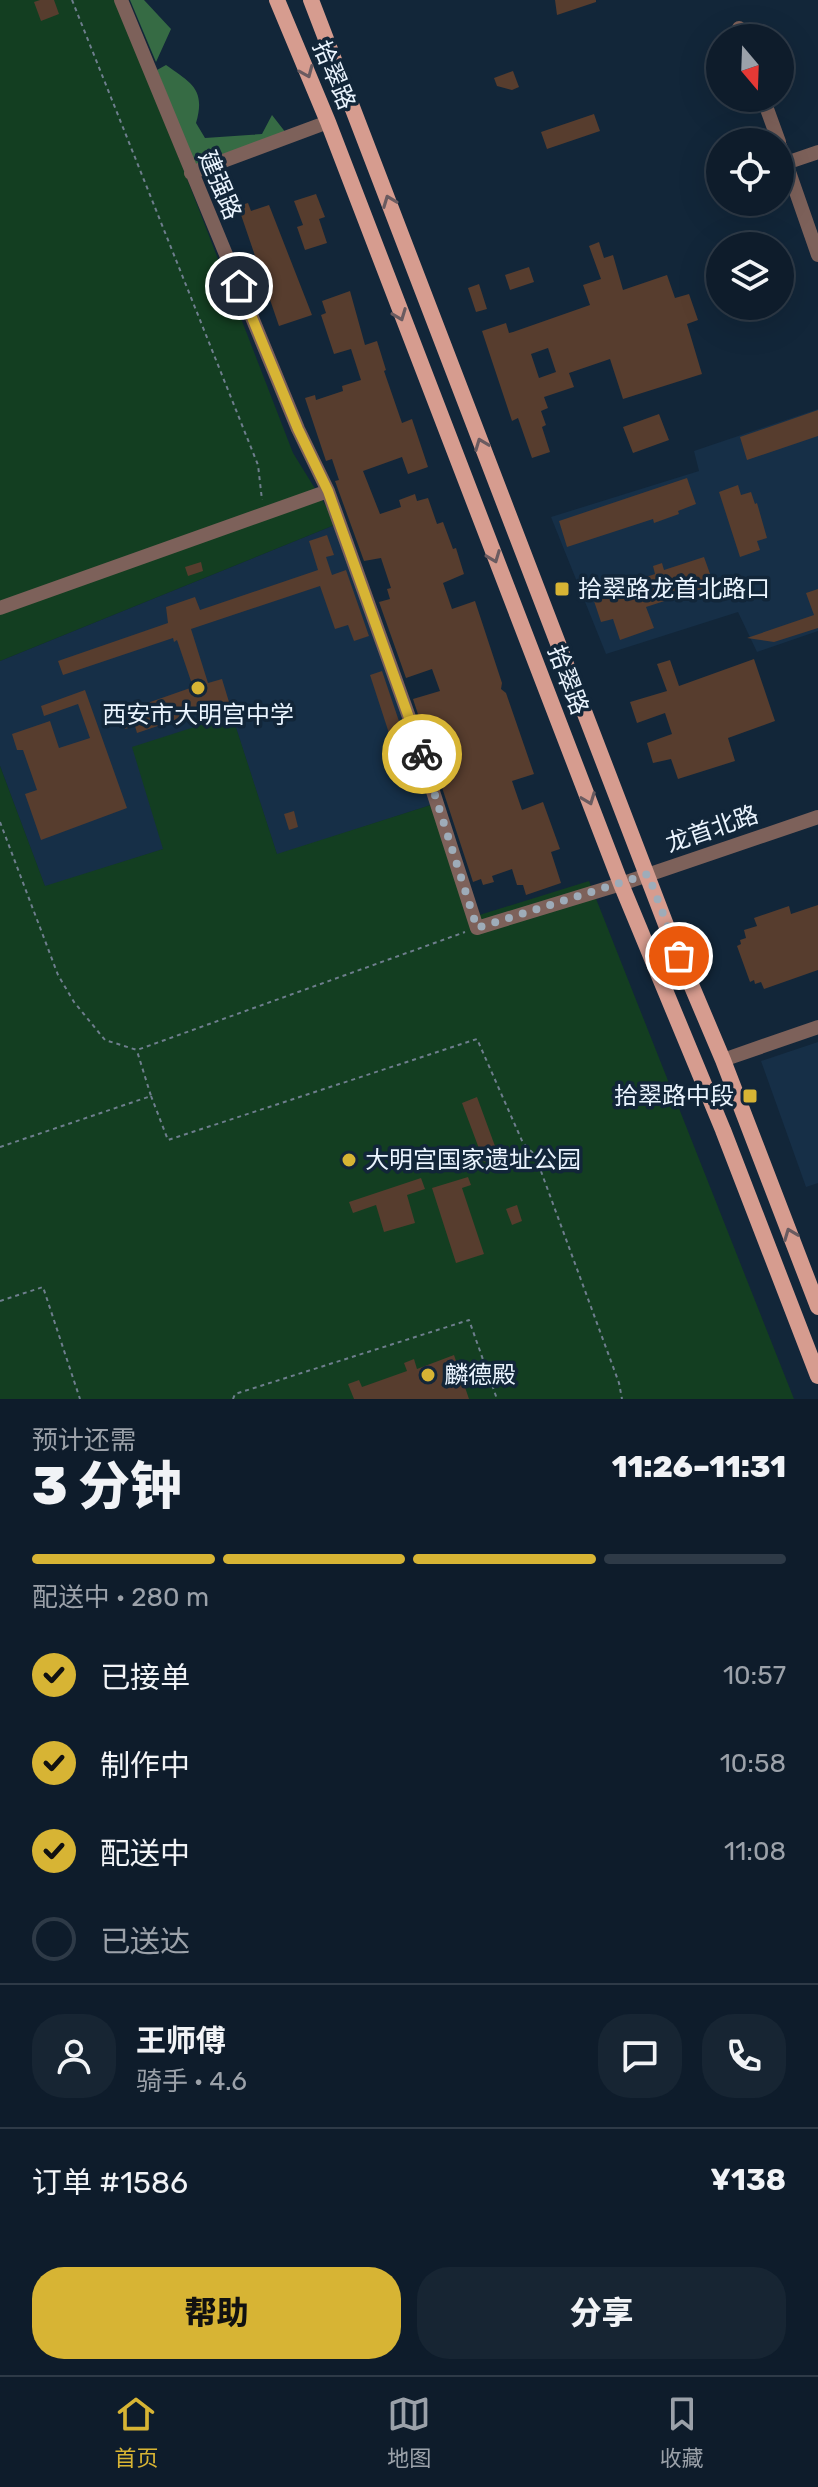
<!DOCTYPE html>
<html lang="zh">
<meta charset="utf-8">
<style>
body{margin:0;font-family:Rubik,"Noto Sans SC",sans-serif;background:#172533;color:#f1f3f6;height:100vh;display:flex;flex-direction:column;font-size:30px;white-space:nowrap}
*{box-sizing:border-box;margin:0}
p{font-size:26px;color:#9ba1a9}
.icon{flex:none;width:44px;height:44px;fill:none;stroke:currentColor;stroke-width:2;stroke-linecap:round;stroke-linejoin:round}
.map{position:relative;height:1399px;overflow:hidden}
.details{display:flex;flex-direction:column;background:#0e1c2b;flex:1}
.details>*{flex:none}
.needle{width:52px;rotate:161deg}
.buttons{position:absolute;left:706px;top:24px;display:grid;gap:16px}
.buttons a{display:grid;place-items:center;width:88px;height:88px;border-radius:50%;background:#0e1c2b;box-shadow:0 8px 32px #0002,0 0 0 2px #2e3a47;font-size:40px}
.pin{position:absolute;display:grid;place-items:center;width:68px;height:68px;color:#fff;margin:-34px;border:4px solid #fff;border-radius:50%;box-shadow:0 2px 8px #0007}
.courier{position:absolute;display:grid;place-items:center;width:80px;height:80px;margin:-40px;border:6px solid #d7b434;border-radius:50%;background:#fff;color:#222;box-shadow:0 2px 10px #0007}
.overview em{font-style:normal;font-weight:800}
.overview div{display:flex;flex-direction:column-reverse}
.overview{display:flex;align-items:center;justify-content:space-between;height:136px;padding:0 32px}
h1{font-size:52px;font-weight:800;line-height:60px}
.bar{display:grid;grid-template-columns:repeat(4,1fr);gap:12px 8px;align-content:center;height:96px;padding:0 32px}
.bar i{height:10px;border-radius:6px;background:#2e3a47}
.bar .active{background:#d7b434}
.bar p{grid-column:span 4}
.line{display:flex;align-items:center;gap:20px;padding:0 32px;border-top:2px solid #2e3a47}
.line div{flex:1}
.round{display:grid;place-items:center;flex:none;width:84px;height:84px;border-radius:32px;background:#172533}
ol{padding:0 32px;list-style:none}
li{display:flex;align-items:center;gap:24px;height:88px}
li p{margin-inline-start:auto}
li .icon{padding:8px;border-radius:50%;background:#d7b434;color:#111;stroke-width:4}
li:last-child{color:#9ba1a9}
li i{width:44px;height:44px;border:4px solid #2e3a47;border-radius:50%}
.primary-button{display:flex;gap:16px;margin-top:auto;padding:16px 32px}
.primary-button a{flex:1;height:92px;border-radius:32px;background:#d7b434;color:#111;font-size:32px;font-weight:800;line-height:92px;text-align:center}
.primary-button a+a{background:#172533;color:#f1f3f6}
.menu{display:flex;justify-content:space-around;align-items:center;height:112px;border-top:2px solid #2e3a47;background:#0e1c2b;font-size:22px;color:#9ba1a9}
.menu a{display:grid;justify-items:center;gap:4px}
.menu .active{color:#d7b434}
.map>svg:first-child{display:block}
.built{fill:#162f47}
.green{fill:#133e21}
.forest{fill:#366b44}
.building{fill:#573d2e;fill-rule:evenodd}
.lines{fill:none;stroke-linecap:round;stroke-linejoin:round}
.path{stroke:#6e7e8d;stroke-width:2;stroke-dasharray:4 4;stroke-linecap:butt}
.minor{stroke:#7d615a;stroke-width:14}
.major{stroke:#d69c8f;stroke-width:16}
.oneway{stroke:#6a5b60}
.done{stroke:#9eacb9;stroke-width:8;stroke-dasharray:0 14.4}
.route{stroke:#d7b434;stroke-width:10}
.poi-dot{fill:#d7b434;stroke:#122639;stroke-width:3}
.labels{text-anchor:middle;stroke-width:7;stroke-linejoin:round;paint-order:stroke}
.street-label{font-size:24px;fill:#eaf4fe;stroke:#122639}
.poi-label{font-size:24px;fill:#eaf4fe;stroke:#122639;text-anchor:start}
</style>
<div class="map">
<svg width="818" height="1399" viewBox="0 0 818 1399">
<rect width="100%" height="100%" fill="#122639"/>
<path class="built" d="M818 409V631L757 652 738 612 606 654 551 517 699 471 694 451Z
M337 524 437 803 277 855 232 716 164 849 45 887 0 766V661Z
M818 1042V1183L806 1187 761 1061Z"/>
<path class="green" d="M0 0H118L293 453 337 524 0 661Z
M232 715 277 854 437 803 473 917 589 881 794 1399H0V766L45 886 163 849 132 747Z"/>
<path class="forest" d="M130 0H144L171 29 156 62Z
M166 65C191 83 206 89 196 123L205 138 262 134 272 115 286 133 195 166 157 70Z"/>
<path class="building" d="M40 0H54L59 14 41 21 34 2Z
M555 0H596V2L557 15Z
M513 71 519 87 512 90 497 86 494 78Z
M594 114 600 131 547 149 541 132Z
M316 194 325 217 319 219 327 243 305 250 297 227 303 225 294 201Z
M248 203 251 211 269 205 312 315 279 326 238 206Z
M599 242 604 258 613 255 623 290 667 275 675 298 689 294 698 320 687 324 702 374 623 399 610 359 569 373 574 387 544 397 548 408 541 411 546 425 542 427 550 452 532 458 518 418 512 421 482 331 506 323 509 333 513 332 590 305 583 285 601 279 589 246ZM548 348 556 372 539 378 531 354Z
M529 267 534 282 510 290 505 275Z
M479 284 487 309 476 312 468 288Z
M350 291 365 345 377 341 386 370 384 371 402 423 412 419 428 467 408 474 402 457 363 471 380 514 401 507 399 500 415 494 417 501 428 498 437 524 443 522 453 549 456 548 464 574 443 583 452 609 475 601 502 683 501 689 506 693 534 774 512 781 522 810 543 802 560 849 551 852 561 883 526 895 523 885H517L512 869 492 876 494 882 483 885 481 879 473 882 413 699 440 691 432 669 406 678 379 602 390 599 387 589 391 588 381 558 364 561 335 481 339 480 332 459 326 461 305 398 315 395 316 400 343 391 342 386 361 380 351 349 334 354 321 315 326 313 322 301Z
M818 410V436L747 460 740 437Z
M659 414 669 440 633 453 623 427Z
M687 478 696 504 678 511 679 514 654 523 653 519 567 547 559 521Z
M738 485 741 495 751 492 755 504 757 503 767 538 757 541 760 550 740 557 719 492Z
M327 535 334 555 326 557 332 575 346 570 369 636 354 641 348 625 335 629 320 586 191 629 208 683 222 679 229 702 137 733 135 726 125 729 119 713 193 687 177 640 174 642 173 638 63 675 58 661 168 623 166 607 195 597 200 610 318 570 309 541Z
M704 557 714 585 646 607 654 628 620 640 613 619 601 622 592 595 655 574 653 566 662 563 664 570Z
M201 562 203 571 188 576 185 567Z
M818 589V628L774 642 747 638 814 615 806 593Z
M754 659 775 721 728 738 735 761 678 779 671 759 653 763 647 743 672 734 665 713 637 723 630 702 667 691 657 664 670 660 679 686Z
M382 671 422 789 416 791 409 771 402 773 370 675Z
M85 690 127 808 41 840 25 794 37 790 23 750H17L12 734 50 721 59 748 90 738 78 704 44 716 41 706Z
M294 811 298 827 289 830 284 814Z
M818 905V970L764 989 761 982 755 984 754 980 750 982 737 946 741 944 740 940 746 938 744 930 757 926 754 918 789 906 791 914Z
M477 1097 499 1157 484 1162 462 1103Z
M468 1177 471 1185 462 1188 484 1254 456 1263 432 1188Z
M421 1178 425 1189 407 1195 415 1223 384 1232 376 1205 353 1213 349 1202Z
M517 1205 522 1221 512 1225 506 1209Z
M454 1355 469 1399H354L348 1384 359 1380 362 1387 407 1371 404 1363 414 1359 417 1369Z"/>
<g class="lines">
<path class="path" d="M72 0 258 465 262 500
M0 822 58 975 74 1002 105 1040 137 1050 465 932
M151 1096 168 1140 477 1039 523 1143 535 1155 619 1383 622 1399
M0 1147 151 1096 137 1051
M0 1301 43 1287 80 1399
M233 1399 235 1394 469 1320 497 1399"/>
<path class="minor" d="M121 0 298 429 328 491 409 717 477 928 621 884 818 817
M739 28 743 38
M763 98 779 142
M780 146 818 255
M786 163 818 152
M191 173 328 122
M0 608 328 491
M723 1060 818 1027"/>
<path class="major" d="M277 0 328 122 621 884 723 1130 818 1376
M311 0 668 930 723 1060 818 1307"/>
</g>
<defs><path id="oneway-chevron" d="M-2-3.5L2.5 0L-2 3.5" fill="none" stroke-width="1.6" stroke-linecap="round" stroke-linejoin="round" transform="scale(2)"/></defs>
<g class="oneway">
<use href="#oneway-chevron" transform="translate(307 72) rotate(67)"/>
<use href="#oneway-chevron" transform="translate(389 201) rotate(-111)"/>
<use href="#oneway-chevron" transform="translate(400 315) rotate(69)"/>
<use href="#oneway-chevron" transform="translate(481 444) rotate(-111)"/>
<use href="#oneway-chevron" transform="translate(494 557) rotate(69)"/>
<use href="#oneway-chevron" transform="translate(589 799) rotate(69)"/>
<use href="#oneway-chevron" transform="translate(790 1234) rotate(-111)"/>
</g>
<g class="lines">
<path class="done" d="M422 754 477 928 648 874 679 956"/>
<path class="route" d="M239 286 298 429 328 491 422 754"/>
</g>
<g class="poi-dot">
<rect x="554" y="581" width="16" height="16" rx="4"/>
<circle cx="198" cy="688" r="8"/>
<rect x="742" y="1088" width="16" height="16" rx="4"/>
<circle cx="349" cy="1160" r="8"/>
<circle cx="428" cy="1375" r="8"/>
</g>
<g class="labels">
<g class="street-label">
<text transform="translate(334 75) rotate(67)" y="8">拾翠路</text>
<text transform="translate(220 185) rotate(67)" y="8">建强路</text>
<text transform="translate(568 680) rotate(69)" y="8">拾翠路</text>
<text transform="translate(712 829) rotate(-19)" y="8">龙首北路</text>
</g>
<g class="poi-label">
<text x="578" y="597">拾翠路龙首北路口</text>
<text x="198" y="723" text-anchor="middle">西安市大明宫中学</text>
<text x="734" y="1104" text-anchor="end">拾翠路中段</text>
<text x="365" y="1168">大明宫国家遗址公园</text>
<text x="444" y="1383">麟德殿</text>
</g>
</g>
</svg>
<div class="buttons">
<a><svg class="needle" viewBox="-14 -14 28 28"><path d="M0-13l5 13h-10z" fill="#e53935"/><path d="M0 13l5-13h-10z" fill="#9ba1a9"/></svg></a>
<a><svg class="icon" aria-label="locate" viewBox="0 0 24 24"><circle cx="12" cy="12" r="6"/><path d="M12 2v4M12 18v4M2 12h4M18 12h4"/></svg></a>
<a><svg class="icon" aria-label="layers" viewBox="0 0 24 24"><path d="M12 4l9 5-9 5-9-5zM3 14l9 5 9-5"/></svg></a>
</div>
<div class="pin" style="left:679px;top:956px;background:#ea580c"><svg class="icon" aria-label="bag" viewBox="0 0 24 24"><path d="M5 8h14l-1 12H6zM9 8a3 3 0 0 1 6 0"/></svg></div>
<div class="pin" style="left:239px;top:286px;background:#1f2937"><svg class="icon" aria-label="home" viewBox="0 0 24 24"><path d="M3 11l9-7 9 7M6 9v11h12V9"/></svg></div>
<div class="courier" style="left:422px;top:754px"><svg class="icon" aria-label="bike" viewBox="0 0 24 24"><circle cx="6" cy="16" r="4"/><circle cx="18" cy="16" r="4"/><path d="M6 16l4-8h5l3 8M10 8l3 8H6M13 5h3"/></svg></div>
</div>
<section class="details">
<div class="overview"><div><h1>3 分钟</h1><p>预计还需</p></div><em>11:26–11:31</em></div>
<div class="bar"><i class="active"></i><i class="active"></i><i class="active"></i><i></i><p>配送中 · 280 m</p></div>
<ol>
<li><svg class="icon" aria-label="check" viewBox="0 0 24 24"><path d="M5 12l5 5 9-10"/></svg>已接单<p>10:57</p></li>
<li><svg class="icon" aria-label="check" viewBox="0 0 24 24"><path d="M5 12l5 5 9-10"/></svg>制作中<p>10:58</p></li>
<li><svg class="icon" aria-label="check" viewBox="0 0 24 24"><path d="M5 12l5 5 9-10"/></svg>配送中<p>11:08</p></li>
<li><i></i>已送达</li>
</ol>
<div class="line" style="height:144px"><a class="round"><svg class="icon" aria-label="person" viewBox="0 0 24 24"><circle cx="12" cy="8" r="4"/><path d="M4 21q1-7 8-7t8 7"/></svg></a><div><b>王师傅</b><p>骑手 · 4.6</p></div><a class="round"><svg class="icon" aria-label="chat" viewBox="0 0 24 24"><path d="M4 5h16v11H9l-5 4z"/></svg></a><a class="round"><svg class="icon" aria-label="phone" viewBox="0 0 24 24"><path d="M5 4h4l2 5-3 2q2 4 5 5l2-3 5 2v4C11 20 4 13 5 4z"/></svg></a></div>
<div class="line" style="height:104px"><div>订单 #1586</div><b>¥138</b></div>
<div class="primary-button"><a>帮助</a><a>分享</a></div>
</section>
<nav class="menu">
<a class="active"><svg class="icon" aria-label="home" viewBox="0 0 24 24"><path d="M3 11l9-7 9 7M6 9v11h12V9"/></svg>首页</a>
<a><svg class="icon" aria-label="map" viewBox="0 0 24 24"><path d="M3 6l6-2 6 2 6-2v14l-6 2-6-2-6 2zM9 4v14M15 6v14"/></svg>地图</a>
<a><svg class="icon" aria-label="saved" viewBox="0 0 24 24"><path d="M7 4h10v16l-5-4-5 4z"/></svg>收藏</a>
</nav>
